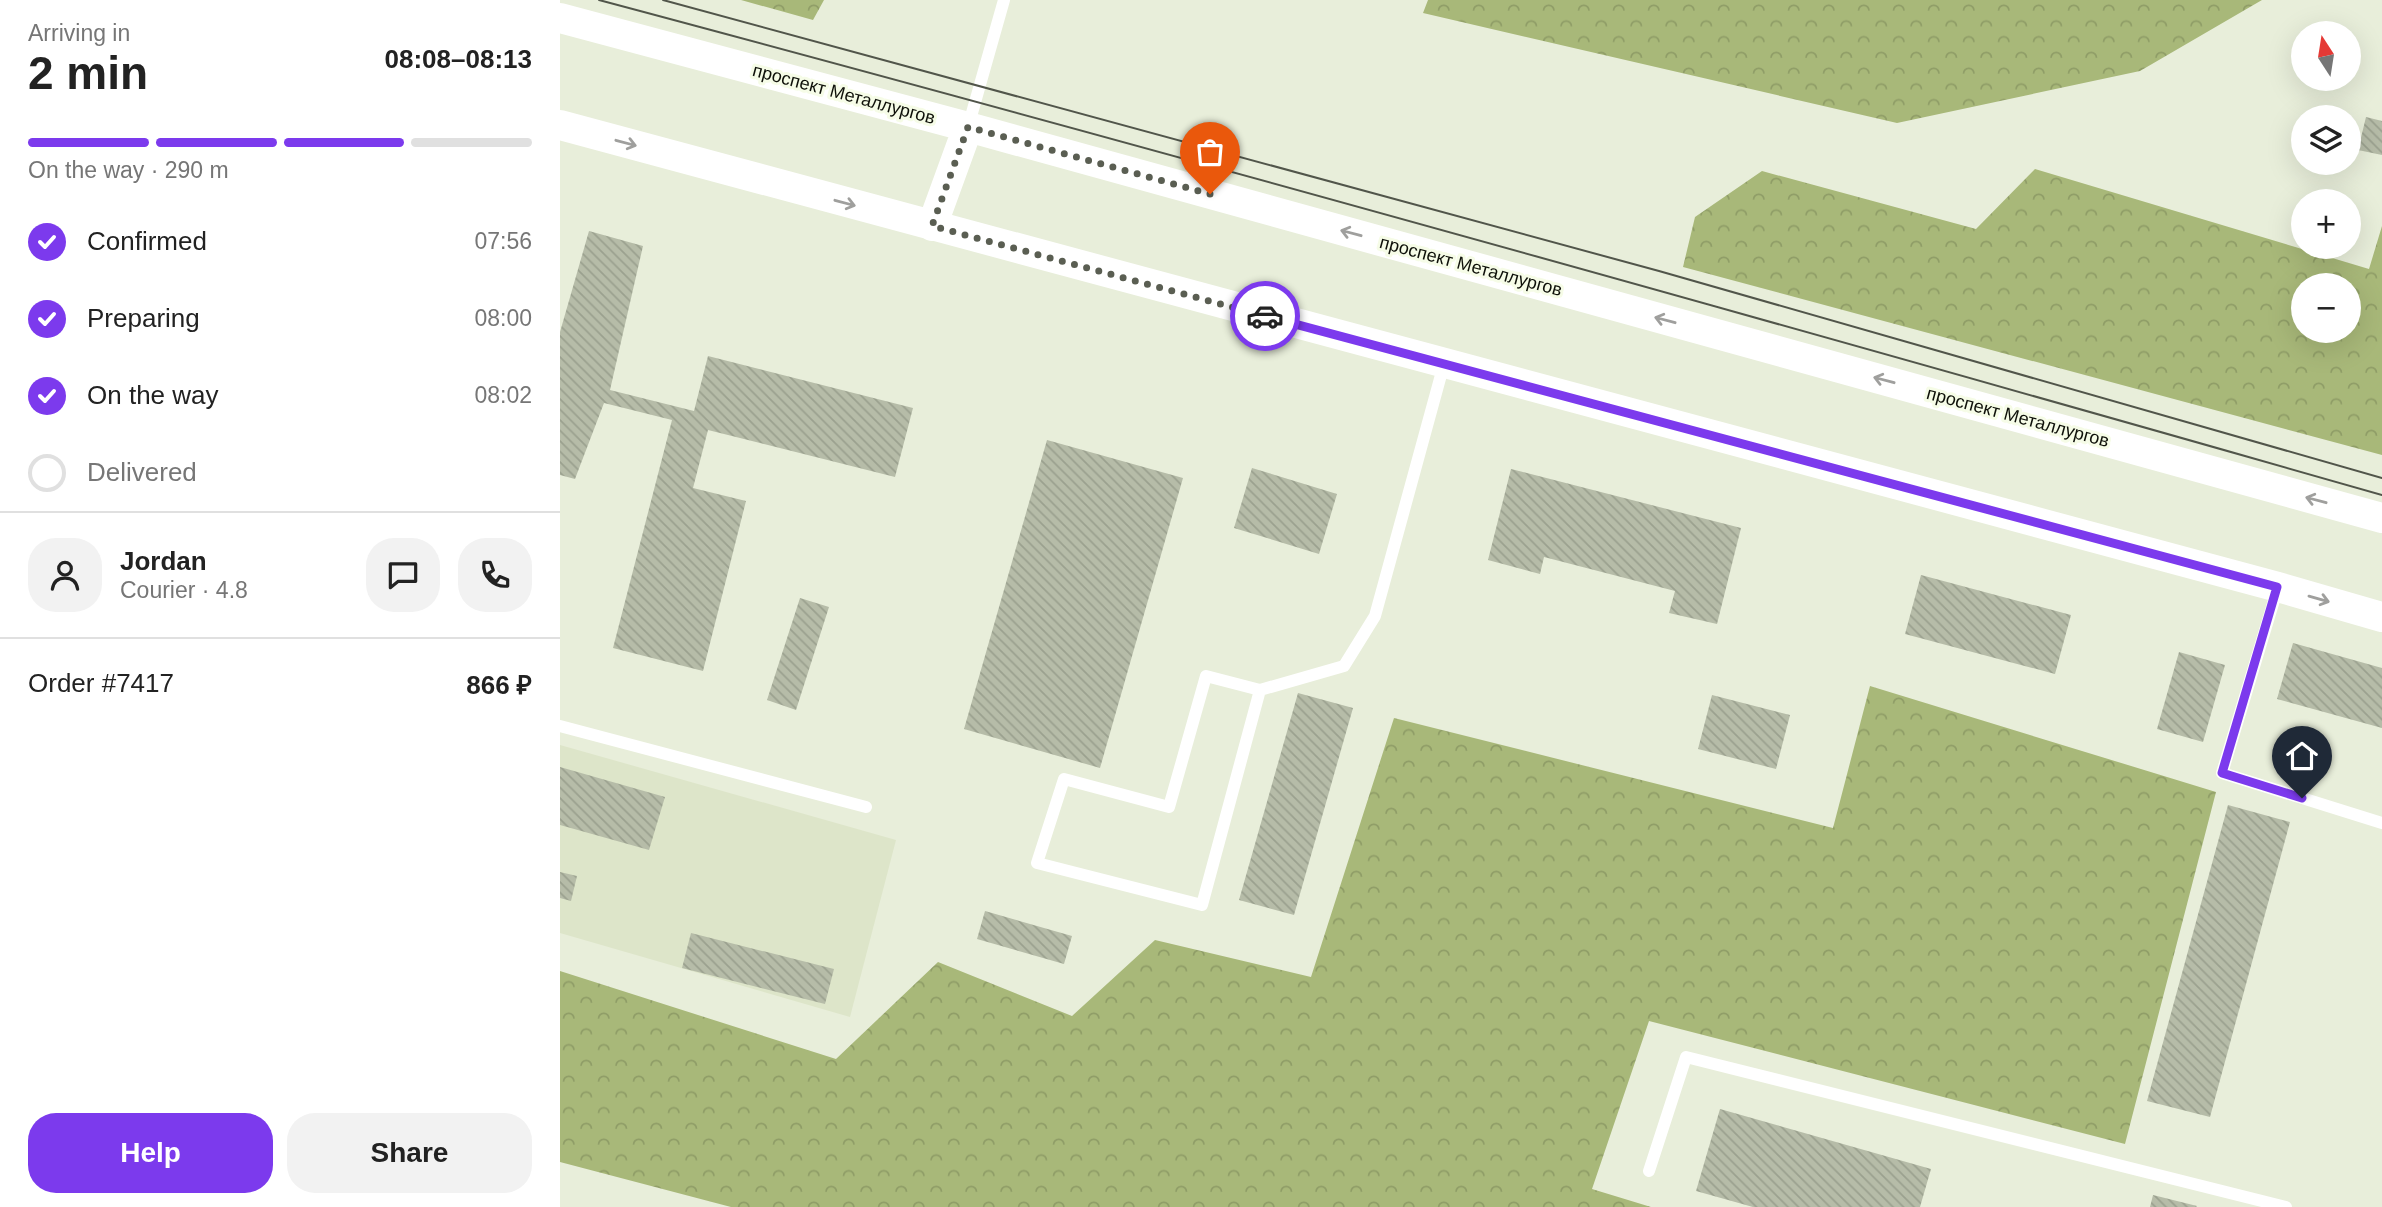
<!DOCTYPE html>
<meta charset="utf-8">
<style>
body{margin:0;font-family:Arial,sans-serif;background:#f2f2f2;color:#222;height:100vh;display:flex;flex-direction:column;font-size:26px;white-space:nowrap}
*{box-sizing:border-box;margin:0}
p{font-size:23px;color:#767676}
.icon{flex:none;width:38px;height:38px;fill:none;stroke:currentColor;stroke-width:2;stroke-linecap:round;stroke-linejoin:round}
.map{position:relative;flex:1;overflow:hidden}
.drawer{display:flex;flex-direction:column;background:#fff;width:560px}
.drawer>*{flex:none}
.needle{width:46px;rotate:348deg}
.fabs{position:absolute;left:1731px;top:21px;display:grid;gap:14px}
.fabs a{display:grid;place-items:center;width:70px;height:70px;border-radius:50%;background:#fff;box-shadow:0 7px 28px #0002;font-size:35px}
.pin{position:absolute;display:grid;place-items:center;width:60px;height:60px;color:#fff;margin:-72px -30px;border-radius:50% 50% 50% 0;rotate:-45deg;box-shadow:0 0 7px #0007}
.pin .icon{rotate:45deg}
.courier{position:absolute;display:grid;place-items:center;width:70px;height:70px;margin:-35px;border:5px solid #7c3aed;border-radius:50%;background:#fff;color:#222;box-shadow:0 2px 9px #0007}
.headline em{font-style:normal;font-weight:600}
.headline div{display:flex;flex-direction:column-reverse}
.headline{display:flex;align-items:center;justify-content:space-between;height:119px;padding:0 28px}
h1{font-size:46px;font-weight:600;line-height:52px}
.bar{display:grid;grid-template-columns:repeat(4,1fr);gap:10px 7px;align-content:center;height:84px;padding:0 28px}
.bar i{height:9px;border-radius:5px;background:#e0e0e0}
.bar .on{background:#7c3aed}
.bar p{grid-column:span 4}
.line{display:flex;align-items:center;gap:18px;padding:0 28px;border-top:2px solid #e0e0e0}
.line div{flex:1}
.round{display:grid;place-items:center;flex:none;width:74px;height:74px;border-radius:28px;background:#f2f2f2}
ol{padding:0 28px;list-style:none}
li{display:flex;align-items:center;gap:21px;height:77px}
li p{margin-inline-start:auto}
li .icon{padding:7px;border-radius:50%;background:#7c3aed;color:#fff;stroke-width:4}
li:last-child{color:#767676}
li i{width:38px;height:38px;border:4px solid #e0e0e0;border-radius:50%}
.cta{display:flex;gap:14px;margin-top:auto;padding:14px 28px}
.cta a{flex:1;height:80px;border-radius:28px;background:#7c3aed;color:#fff;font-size:28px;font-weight:600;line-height:80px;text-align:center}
.cta a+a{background:#f2f2f2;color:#222}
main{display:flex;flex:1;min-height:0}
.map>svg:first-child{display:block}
.built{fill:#dde5c9}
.forest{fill:url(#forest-crowns);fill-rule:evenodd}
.building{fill:url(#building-back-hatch)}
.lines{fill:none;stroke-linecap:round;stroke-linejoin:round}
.service{stroke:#fff;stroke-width:12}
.tertiary{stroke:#fff;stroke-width:30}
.tram{stroke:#51554a;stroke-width:2}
.oneway{stroke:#9f9f9d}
.done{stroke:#5a5e52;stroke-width:7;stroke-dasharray:0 12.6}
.route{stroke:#7c3aed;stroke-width:9}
.labels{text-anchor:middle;stroke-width:6;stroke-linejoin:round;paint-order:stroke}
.street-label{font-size:18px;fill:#0e1009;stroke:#f6fce7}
</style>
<main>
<section class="drawer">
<div class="headline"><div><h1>2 min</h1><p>Arriving in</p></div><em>08:08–08:13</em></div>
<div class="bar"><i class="on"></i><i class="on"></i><i class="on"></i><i></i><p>On the way · 290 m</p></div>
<ol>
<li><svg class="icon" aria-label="check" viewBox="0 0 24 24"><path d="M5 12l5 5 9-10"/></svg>Confirmed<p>07:56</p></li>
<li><svg class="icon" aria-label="check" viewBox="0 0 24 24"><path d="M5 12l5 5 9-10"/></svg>Preparing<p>08:00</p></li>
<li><svg class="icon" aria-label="check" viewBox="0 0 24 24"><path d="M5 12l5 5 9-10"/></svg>On the way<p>08:02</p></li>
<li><i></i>Delivered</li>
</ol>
<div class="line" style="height:126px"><a class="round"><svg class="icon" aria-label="person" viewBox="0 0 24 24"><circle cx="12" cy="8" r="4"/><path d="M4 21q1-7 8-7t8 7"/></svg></a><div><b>Jordan</b><p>Courier · 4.8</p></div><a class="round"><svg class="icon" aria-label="chat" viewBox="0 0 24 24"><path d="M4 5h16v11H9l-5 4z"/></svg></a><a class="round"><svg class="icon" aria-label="phone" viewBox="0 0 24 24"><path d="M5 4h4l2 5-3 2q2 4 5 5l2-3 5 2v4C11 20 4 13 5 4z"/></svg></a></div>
<div class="line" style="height:91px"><div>Order #7417</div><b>866 ₽</b></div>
<div class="cta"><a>Help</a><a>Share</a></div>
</section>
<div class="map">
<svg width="1822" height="1207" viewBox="0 0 1822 1207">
<defs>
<pattern id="forest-crowns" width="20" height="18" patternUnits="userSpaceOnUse" patternTransform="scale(1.75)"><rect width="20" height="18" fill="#a8b879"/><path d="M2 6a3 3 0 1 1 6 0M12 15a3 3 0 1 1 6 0" fill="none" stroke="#8f9d67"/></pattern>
<pattern id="building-back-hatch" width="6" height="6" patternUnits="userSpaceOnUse" patternTransform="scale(1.75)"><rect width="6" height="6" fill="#b6bca8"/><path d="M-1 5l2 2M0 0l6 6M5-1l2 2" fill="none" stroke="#9ba18f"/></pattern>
</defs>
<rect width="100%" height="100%" fill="#e8eeda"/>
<path class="built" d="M0 745 336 840 290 1017 0 933Z"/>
<path class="forest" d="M181 0H264L253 20Z
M868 0H1702L1580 71 1337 123 863 13Z
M1475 169 1809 269 1822 226V455L1123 267 1135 217 1202 171 1416 229ZM1743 285H1788V331H1743Z
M1310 686 1656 792 1565 1144 1089 1021 1032 1189 1091 1207H171L0 1162V971L276 1059 378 962 512 1016 595 940 751 977 834 718 1273 828Z"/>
<path class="building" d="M1806 117 1822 121V155L1798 150Z
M29 231 83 246 50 390 134 411 148 356 353 408 335 477 148 430 133 488 186 501 143 671 53 648 112 420 44 403 15 479 0 475V332Z
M487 440 623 478 540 768 404 729Z
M692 468 777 494 759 554 674 528Z
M951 469 1181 528 1157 624 1109 613 1115 591 984 557 980 574 928 560Z
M1361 575 1511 615 1495 674 1345 634Z
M240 598 269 607 236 710 207 700Z
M1733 643 1822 668V728L1717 699Z
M1619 652 1665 665 1643 742 1597 729Z
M738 693 793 708 734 915 679 900Z
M1152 695 1230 715 1216 769 1138 749Z
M0 767 105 797 89 850 0 825Z
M1668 805 1730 822 1650 1117 1587 1101Z
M0 872 17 876 11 901 0 898Z
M425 911 512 936 504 964 417 939Z
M131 933 274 969 265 1004 122 968Z
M1160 1109 1371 1169 1360 1207H1193L1136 1191Z
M1593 1195 1637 1206 1636 1207H1590Z"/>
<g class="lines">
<path class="service" d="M408 127 444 0
M1718 587 1662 773 1822 823
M700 690 646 676 609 807 504 779 477 863 642 905 700 690 784 666 815 616 884 364
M0 726 306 807
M1089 1171 1126 1057 1726 1207"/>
<path class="tertiary" d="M0 18 408 127 1822 518
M0 125 1718 587 1822 617
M372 226 408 127"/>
<path class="tram" d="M39 0C635 159 1229 326 1822 495
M103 0 1099 271 1822 478"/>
</g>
<defs><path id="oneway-shaft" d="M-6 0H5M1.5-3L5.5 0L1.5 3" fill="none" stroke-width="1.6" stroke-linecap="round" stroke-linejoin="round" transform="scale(1.75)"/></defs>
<g class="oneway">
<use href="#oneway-shaft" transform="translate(66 143) rotate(15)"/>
<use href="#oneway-shaft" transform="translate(285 203) rotate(15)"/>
<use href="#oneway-shaft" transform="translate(791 233) rotate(-165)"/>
<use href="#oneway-shaft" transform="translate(1105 320) rotate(-165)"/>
<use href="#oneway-shaft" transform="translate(1324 380) rotate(-165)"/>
<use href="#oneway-shaft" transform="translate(1756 500) rotate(-165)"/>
<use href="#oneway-shaft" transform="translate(1759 599) rotate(16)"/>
</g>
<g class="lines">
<path class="done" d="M650 194 408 127 372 226 705 316"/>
<path class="route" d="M705 316 1717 587 1662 773 1742 798"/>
</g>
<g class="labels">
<g class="street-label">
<text transform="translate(284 94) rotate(15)" y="6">проспект Металлургов</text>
<text transform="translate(911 266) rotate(15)" y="6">проспект Металлургов</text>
<text transform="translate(1458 417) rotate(15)" y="6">проспект Металлургов</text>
</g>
</g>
</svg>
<div class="fabs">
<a><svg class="needle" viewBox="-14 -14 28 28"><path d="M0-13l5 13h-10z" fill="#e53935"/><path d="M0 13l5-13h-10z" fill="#767676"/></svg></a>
<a><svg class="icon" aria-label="layers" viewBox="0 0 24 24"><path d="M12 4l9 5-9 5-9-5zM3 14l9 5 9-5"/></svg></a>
<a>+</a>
<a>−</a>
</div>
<div class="pin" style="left:650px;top:194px;background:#ea580c"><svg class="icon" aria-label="bag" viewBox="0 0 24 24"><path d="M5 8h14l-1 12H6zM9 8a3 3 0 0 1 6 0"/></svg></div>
<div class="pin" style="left:1742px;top:798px;background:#1f2937"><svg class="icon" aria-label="home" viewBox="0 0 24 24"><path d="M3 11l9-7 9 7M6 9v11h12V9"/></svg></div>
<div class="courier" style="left:705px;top:316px"><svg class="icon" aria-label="car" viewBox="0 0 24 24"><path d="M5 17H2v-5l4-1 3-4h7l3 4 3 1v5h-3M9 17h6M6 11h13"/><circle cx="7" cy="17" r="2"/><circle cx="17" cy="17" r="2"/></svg></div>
</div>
</main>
